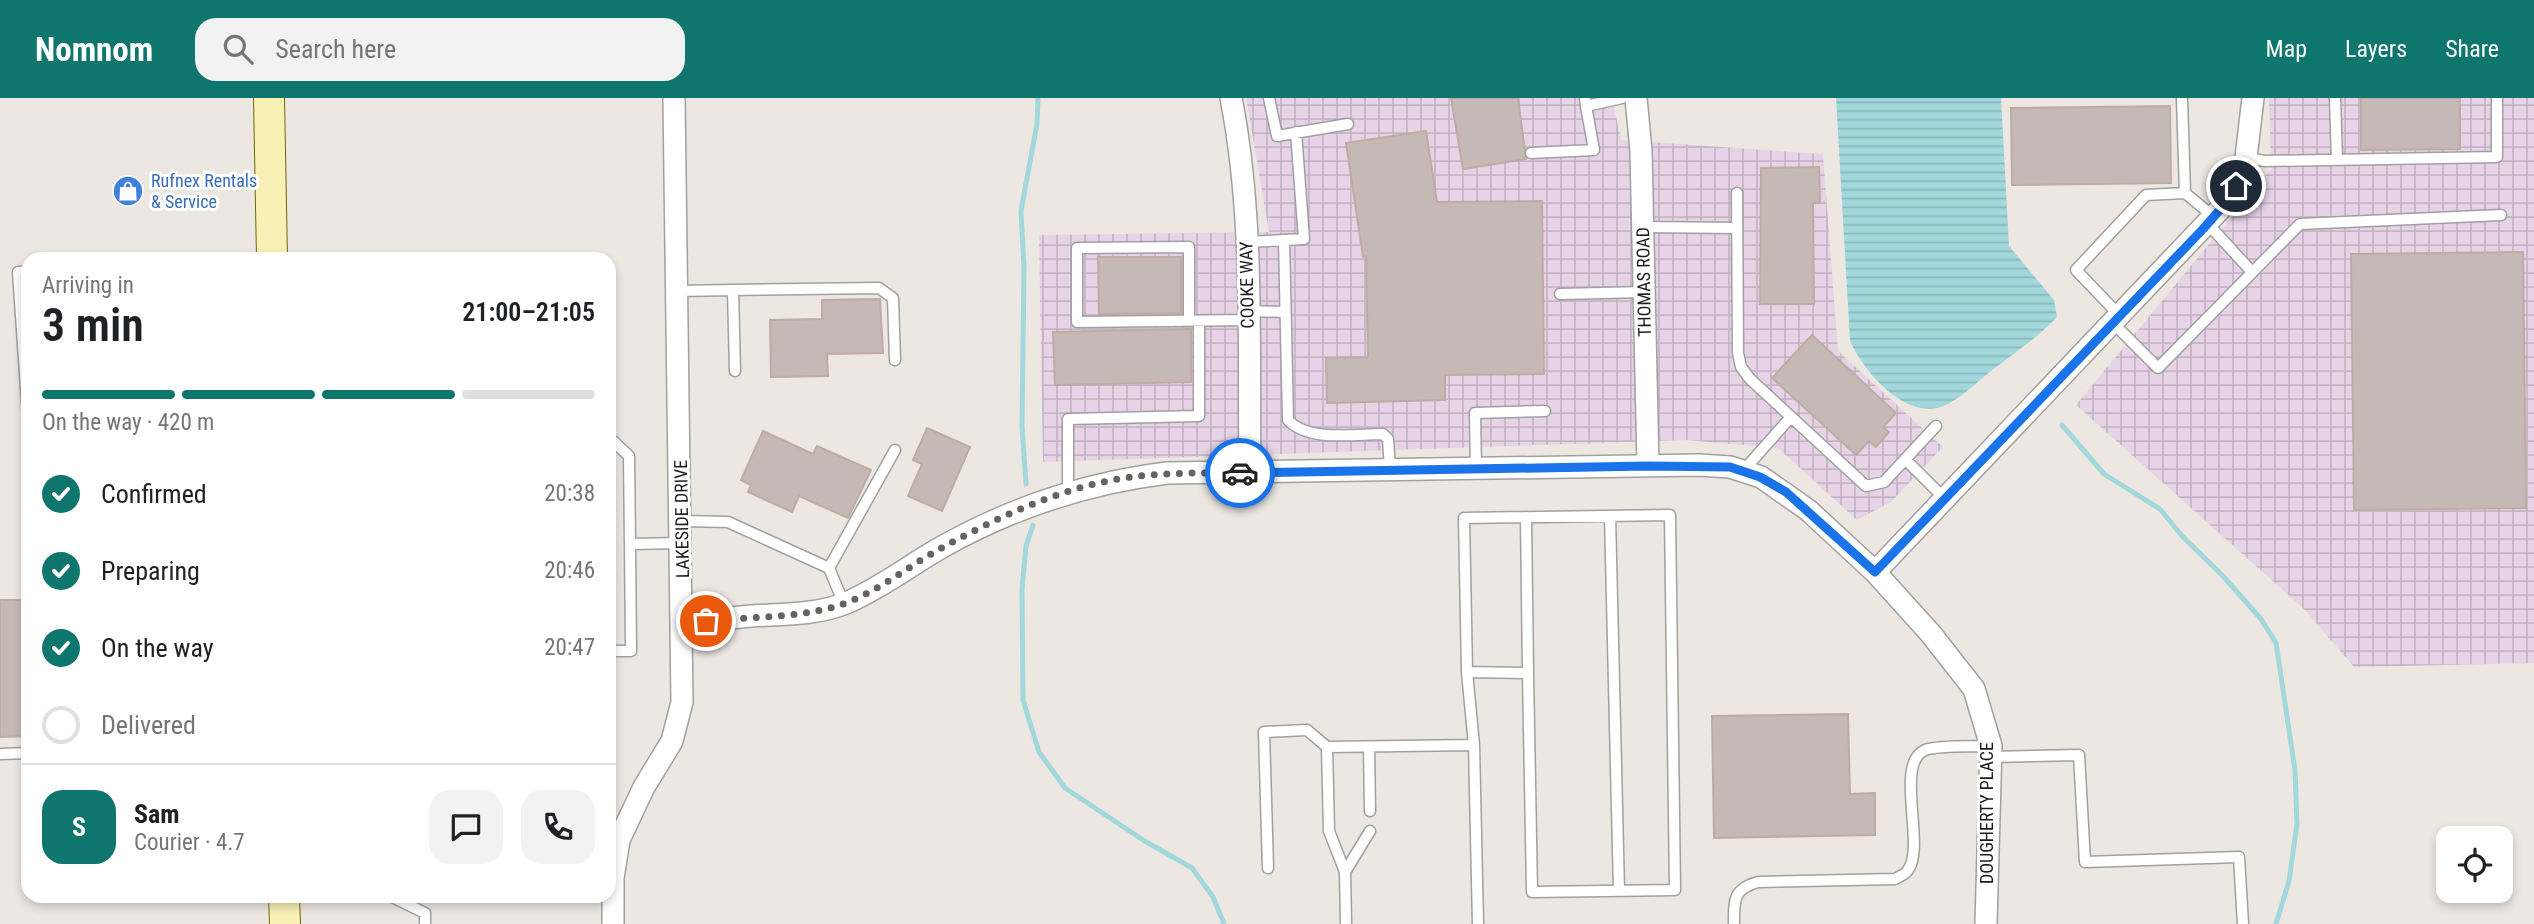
<!DOCTYPE html>
<meta charset="utf-8">
<style>
body{margin:0;font-family:"Roboto Condensed",sans-serif;background:#f2f2f2;color:#202124;height:100vh;display:flex;flex-direction:column;font-size:26px;white-space:nowrap}
*{box-sizing:border-box;margin:0}
p{font-size:23px;color:#757577}
.icon{flex:none;width:38px;height:38px;fill:none;stroke:currentColor;stroke-width:2;stroke-linecap:round;stroke-linejoin:round}
.map{position:relative;flex:1;overflow:hidden}
.side{position:absolute;left:21px;top:154px;width:595px;height:651px;display:flex;flex-direction:column;background:#fff;border-radius:21px;box-shadow:0 4px 10px #0003}
.side>*{flex:none}
.controls{position:absolute;left:2436px;top:728px;display:grid;gap:14px}
.controls a{display:grid;place-items:center;width:77px;height:77px;border-radius:14px;background:#fff;box-shadow:0 4px 10px #0003;font-size:35px}
.pin{position:absolute;display:grid;place-items:center;width:60px;height:60px;color:#fff;margin:-30px;border:4px solid #fff;border-radius:50%;box-shadow:0 2px 7px #0007}
.courier{position:absolute;display:grid;place-items:center;width:70px;height:70px;margin:-35px;border:5px solid #1a73e8;border-radius:50%;background:#fff;color:#222;box-shadow:0 2px 9px #0007}
.head em{font-style:normal;font-weight:600}
.head div{display:flex;flex-direction:column-reverse}
.head{display:flex;align-items:center;justify-content:space-between;height:119px;padding:0 21px}
h1{font-size:46px;font-weight:600;line-height:52px}
.bar{display:grid;grid-template-columns:repeat(4,1fr);gap:10px 7px;align-content:center;height:84px;padding:0 21px}
.bar i{height:9px;border-radius:5px;background:#e0e0e0}
.bar .current{background:#0f766e}
.bar p{grid-column:span 4}
.line{display:flex;align-items:center;gap:18px;padding:0 21px;border-top:2px solid #e0e0e0}
.line div{flex:1}
.round{display:grid;place-items:center;flex:none;width:74px;height:74px;border-radius:21px;background:#f2f2f2}
ol{padding:0 21px;list-style:none}
li{display:flex;align-items:center;gap:21px;height:77px}
li p{margin-inline-start:auto}
li .icon{padding:7px;border-radius:50%;background:#0f766e;color:#fff;stroke-width:4}
li:last-child{color:#757577}
li i{width:38px;height:38px;border:4px solid #e0e0e0;border-radius:50%}
header{display:flex;align-items:center;gap:42px;box-sizing:border-box;height:98px;padding:0 35px;background:#0f766e;color:#fff}
header strong{font-size:33px}
nav{display:flex;gap:38px;margin-inline-start:auto;font-size:24px}
.search{width:490px;height:63px;background:#f2f2f2;display:flex;align-items:center;gap:18px;box-sizing:border-box;padding:0 24px;border-radius:21px;color:#757577;font-size:26px}
.map>svg:first-child{display:block}
.industrial{fill:url(#industrial-grid)}
.water{fill:url(#water-rules)}
.lines{fill:none;stroke-linecap:round;stroke-linejoin:round}
.stream{stroke:#a2d7db;stroke-width:5}
.building{fill:#c5b9b5;stroke:#bfaba4;stroke-width:2}
.service-casing{stroke:#a0a0a0;stroke-width:13}
.minor-casing{stroke:#a0a0a0;stroke-width:24}
.secondary-casing{stroke:#6f6906;stroke-width:32}
.service{stroke:#fff;stroke-width:10}
.minor{stroke:#fff;stroke-width:21}
.secondary{stroke:#f8f0b5;stroke-width:30}
.done{stroke:#656361;stroke-width:7;stroke-dasharray:0 12.6}
.route{stroke:#1a73e8;stroke-width:9}
.labels{text-anchor:middle;stroke-width:6;stroke-linejoin:round;paint-order:stroke}
.shop-label{font-size:18px;fill:#366cbe;stroke:#fff;text-anchor:start}
.street-label{font-size:18px;fill:#1c1c1c;stroke:#fff}
</style>
<header>
<strong>Nomnom</strong>
<div class="search"><svg class="icon" aria-label="search" viewBox="0 0 24 24"><circle cx="10" cy="10" r="6"/><path d="M15 15l6 6"/></svg>Search here</div>
<nav><a>Map</a><a>Layers</a><a>Share</a></nav>
</header>
<div class="map">
<svg width="2534" height="826" viewBox="0 0 2534 826">
<defs>
<pattern id="industrial-grid" width="8" height="8" patternUnits="userSpaceOnUse" patternTransform="scale(1.75)"><rect width="8" height="8" fill="#e6d3e6"/><path d="M0 4h8M4 0v8" fill="none" stroke="#c5b5c5"/></pattern>
<pattern id="water-rules" width="6" height="5" patternUnits="userSpaceOnUse" patternTransform="scale(1.75)"><rect width="6" height="5" fill="#a2d7db"/><path d="M0 2.5h6" fill="none" stroke="#8bb8bb"/></pattern>
</defs>
<rect width="100%" height="100%" fill="#ede7e2"/>
<path class="industrial" d="M1246 0H1612L1621 42 1823 56 1838 253 1943 349 1891 404 1857 422 1778 350 1686 342 1043 364 1039 137 1269 134Z
M2269 0H2534V565L2354 569 2305 512 2076 307 2271 71Z"/>
<path class="water" d="M1836 0H2001L2009 148 2054 202 2057 219C2038 239 2017 253 1995 270 1980 281 1965 297 1948 306 1908 327 1864 274 1850 243Z"/>
<g class="lines">
<path class="stream" d="M2062 327 2104 376 2160 411 2182 438 2222 477 2261 521 2276 545 2295 672 2297 726 2289 783 2276 826
M1026 386 1022 329 1024 170 1021 113 1037 26 1038 0
M1033 427 1026 448 1022 491 1023 602 1039 654 1065 690 1143 742 1192 770 1213 799 1224 826"/>
</g>
<path class="building" d="M1451 0H1518L1526 61 1463 71Z
M2361 0H2460V51L2361 52Z
M2170 8 2171 85 2012 87 2011 10Z
M1426 33 1437 104 1542 103 1544 276 1445 277V302L1327 305 1326 260 1368 259 1366 158 1363 159 1346 45Z
M1819 69 1820 105H1813L1814 206H1760L1761 70Z
M2523 154 2526 410 2354 412 2351 156Z
M1098 159H1181V215L1099 216Z
M880 201 883 255 827 256 828 278 771 279 770 222 822 221V202Z
M1191 231V284L1055 287 1053 234Z
M1812 237 1896 315 1883 329 1889 334 1876 349 1869 343 1856 357 1772 280Z
M927 330 970 349 942 413 908 398 922 366 913 362Z
M763 333 813 356 817 348 871 372 848 420 799 398 792 414 748 394 751 387 741 382Z
M0 502H28V638L0 639Z
M1848 616 1850 696 1875 695V737L1714 740 1712 618Z"/>
<g class="lines">
<g class="service-casing">
<path id="service" d="M1269 0 1277 38 1348 26
M1585 0 1586 8 1622 0
M2335 0 2337 62
M1531 55 1594 52 1586 8
M2246 60 2265 63 2497 59V0
M1737 95 1738 255 1741 269 1750 281 1866 388 1884 384 1936 328
M2185 95 2214 119
M2208 126 2252 174
M1643 129 1737 130
M1284 142 1288 322C1308 344 1354 336 1383 336L1388 341 1390 372
M1247 144 1304 141 1296 34
M28 173 18 174 28 320
M733 192 879 190 893 200 895 262
M678 193 733 192 735 273
M1560 196 1644 194
M1248 213 1285 214
M2120 218 2076 172 2146 97 2185 95 2182 0
M1189 223V149L1077 150V224L1248 222
M2113 225 2158 270 2300 126 2501 117
M609 343H613L629 358 630 446
M1905 361 1945 401
M1476 371 1475 315 1545 313
M1743 373 1790 320
M1068 393V321L1199 318V223
M1610 418 1619 793
M1526 419 1528 575
M682 423 728 424 829 470 844 506
M829 470 895 352
M609 553H631L630 446 682 445
M1467 574 1528 575 1532 794 1675 792 1670 417 1464 420 1467 574 1474 647
M1369 649 1370 713
M0 656 28 655
M1990 659 2079 657 2085 764 2239 759 2243 826
M1268 770 1264 634 1307 632 1327 649
M1345 774 1370 733
M390 798 425 815V826
M1346 826 1345 774 1329 733 1327 649 1474 647 1478 826
M1734 826C1734 802 1733 791 1758 784L1895 781C1899 779 1906 776 1908 772 1926 748 1894 665 1925 652 1940 647 1974 649 1991 648"/>
</g>
<g class="minor-casing">
<path id="minor" d="M1231 0C1255 122 1248 251 1250 375
M1636 0 1641 53 1648 368
M1875 474 2225 106 2245 68 2253 0
M683 526C706 523 729 520 752 518 783 516 817 517 846 505 881 490 910 467 942 449 1013 409 1087 385 1167 375L1699 367 1730 369 1761 379 1808 412 1875 474 1931 536 1974 591 1991 648 1986 826
M613 826V780L619 742 644 689 672 643 682 604 674 0"/>
</g>
<g class="secondary-casing">
<path id="secondary" d="M269 0 272 161
M284 798 285 826"/>
</g>
<use href="#service" class="service"/>
<use href="#minor" class="minor"/>
<use href="#secondary" class="secondary"/>
</g>
<g class="lines">
<path class="done" d="M706 523C751 518 800 521 843 506 880 493 911 466 945 448 997 420 1054 393 1113 382 1155 374 1198 375 1240 375"/>
<path class="route" d="M1240 375 1648 368 1730 369 1760 379 1786 394 1875 474 2203 131 2225 106 2236 88"/>
</g>
<defs>
<g id="shop-disc" transform="scale(1.575)"><circle r="9.5" fill="#3f7fe0" stroke="#fff"/><path d="M-5-2.5h2.3a2.7 3.5 0 0 1 5.4 0H5L5.5 6h-11ZM-1.5-2.5h3a1.5 2.3 0 0 0-3 0Z" fill="#fff"/></g>
</defs>
<g fill-rule="evenodd">
<use href="#shop-disc" x="128" y="93"/>
</g>
<g class="labels">
<g class="shop-label">
<text x="151" y="89">Rufnex Rentals<tspan x="151" dy="21">&amp; Service</tspan></text>
</g>
<g class="street-label">
<text transform="translate(1644 184) rotate(-91)" y="6">THOMAS ROAD</text>
<text transform="translate(1247 187) rotate(-91)" y="6">COOKE WAY</text>
<text transform="translate(682 421) rotate(-91)" y="6">LAKESIDE DRIVE</text>
<text transform="translate(1987 715) rotate(-90)" y="6">DOUGHERTY PLACE</text>
</g>
</g>
</svg>
<div class="controls">
<a><svg class="icon" aria-label="locate" viewBox="0 0 24 24"><circle cx="12" cy="12" r="6"/><path d="M12 2v4M12 18v4M2 12h4M18 12h4"/></svg></a>
</div>
<div class="pin" style="left:706px;top:523px;background:#ea580c"><svg class="icon" aria-label="bag" viewBox="0 0 24 24"><path d="M5 8h14l-1 12H6zM9 8a3 3 0 0 1 6 0"/></svg></div>
<div class="pin" style="left:2236px;top:88px;background:#1f2937"><svg class="icon" aria-label="home" viewBox="0 0 24 24"><path d="M3 11l9-7 9 7M6 9v11h12V9"/></svg></div>
<div class="courier" style="left:1240px;top:375px"><svg class="icon" aria-label="car" viewBox="0 0 24 24"><path d="M5 17H2v-5l4-1 3-4h7l3 4 3 1v5h-3M9 17h6M6 11h13"/><circle cx="7" cy="17" r="2"/><circle cx="17" cy="17" r="2"/></svg></div>
<section class="side">
<div class="head"><div><h1>3 min</h1><p>Arriving in</p></div><em>21:00–21:05</em></div>
<div class="bar"><i class="current"></i><i class="current"></i><i class="current"></i><i></i><p>On the way · 420 m</p></div>
<ol>
<li><svg class="icon" aria-label="check" viewBox="0 0 24 24"><path d="M5 12l5 5 9-10"/></svg>Confirmed<p>20:38</p></li>
<li><svg class="icon" aria-label="check" viewBox="0 0 24 24"><path d="M5 12l5 5 9-10"/></svg>Preparing<p>20:46</p></li>
<li><svg class="icon" aria-label="check" viewBox="0 0 24 24"><path d="M5 12l5 5 9-10"/></svg>On the way<p>20:47</p></li>
<li><i></i>Delivered</li>
</ol>
<div class="line" style="height:126px"><b class="round" style="background:#0f766e;color:#fff">S</b><div><b>Sam</b><p>Courier · 4.7</p></div><a class="round"><svg class="icon" aria-label="chat" viewBox="0 0 24 24"><path d="M4 5h16v11H9l-5 4z"/></svg></a><a class="round"><svg class="icon" aria-label="phone" viewBox="0 0 24 24"><path d="M5 4h4l2 5-3 2q2 4 5 5l2-3 5 2v4C11 20 4 13 5 4z"/></svg></a></div>
</section>
</div>
